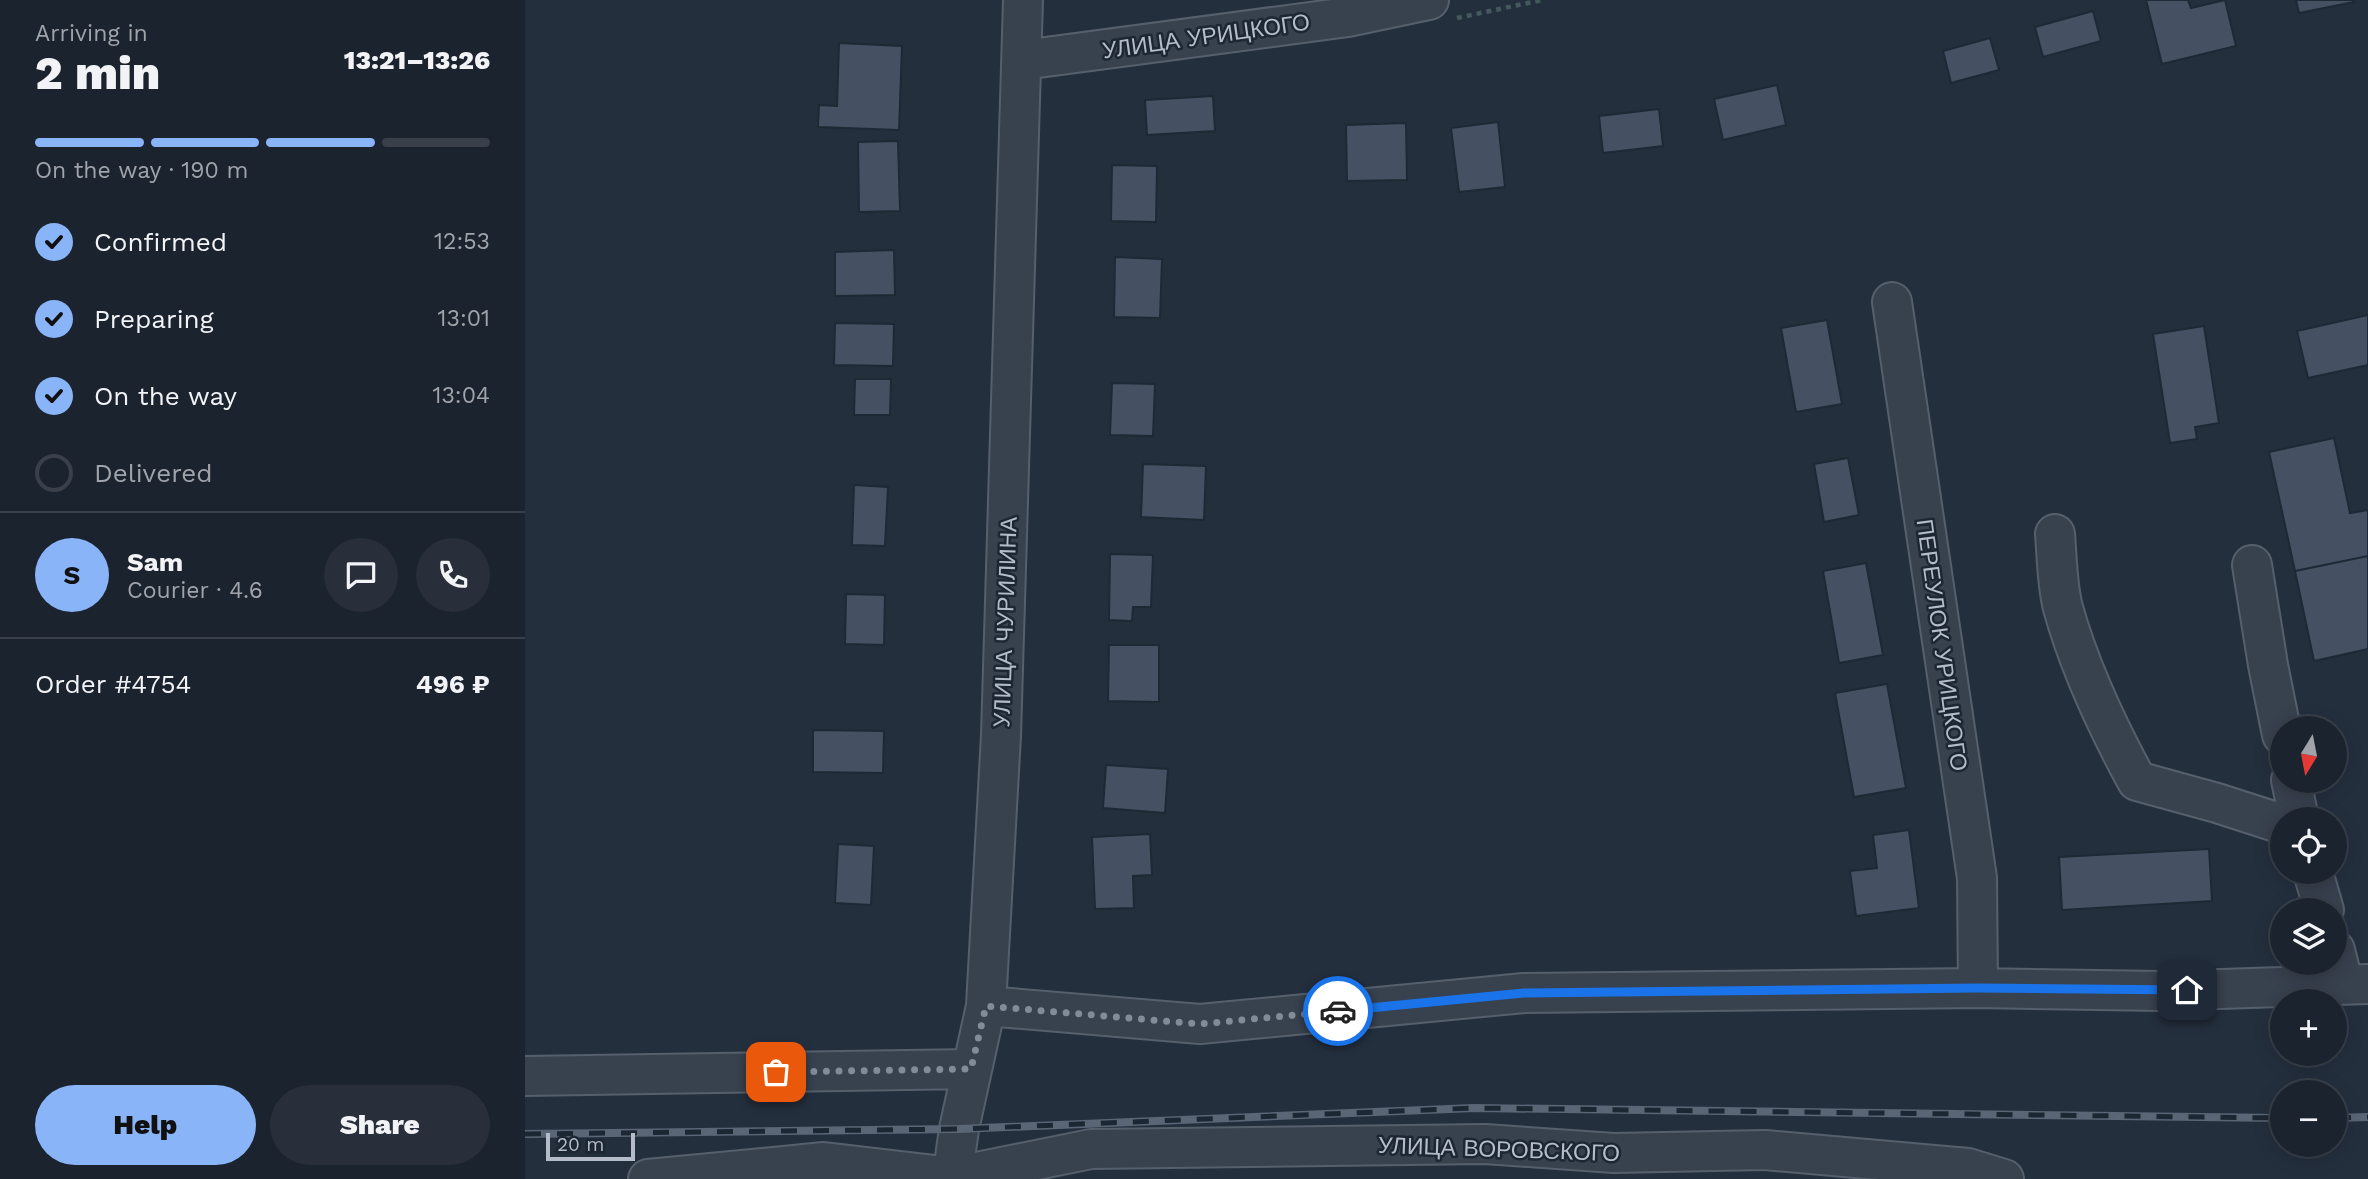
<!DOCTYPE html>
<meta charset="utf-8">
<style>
body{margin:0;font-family:"Work Sans",sans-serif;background:#282f3a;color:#f1f3f6;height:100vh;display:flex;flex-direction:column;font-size:26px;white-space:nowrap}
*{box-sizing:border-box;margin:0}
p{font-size:23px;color:#a0a4aa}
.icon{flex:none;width:38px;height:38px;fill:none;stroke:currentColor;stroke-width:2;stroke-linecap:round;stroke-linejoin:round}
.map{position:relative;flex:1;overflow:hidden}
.details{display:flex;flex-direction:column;background:#1b232e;width:525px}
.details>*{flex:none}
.needle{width:46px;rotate:190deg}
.tools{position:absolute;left:1745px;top:716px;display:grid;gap:14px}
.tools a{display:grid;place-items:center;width:77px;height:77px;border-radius:50%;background:#1b232e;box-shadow:0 4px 18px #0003,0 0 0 2px #39404a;font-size:35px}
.scale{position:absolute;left:21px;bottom:18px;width:89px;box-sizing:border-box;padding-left:7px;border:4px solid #b4bcc9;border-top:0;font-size:19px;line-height:24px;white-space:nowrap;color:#b4bcc9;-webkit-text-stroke:5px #1d2633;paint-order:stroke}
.pin{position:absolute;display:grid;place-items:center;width:60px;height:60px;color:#fff;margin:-30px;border-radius:14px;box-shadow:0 4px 10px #0006}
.courier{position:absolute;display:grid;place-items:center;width:70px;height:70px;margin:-35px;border:5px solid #1a73e8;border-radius:50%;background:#fff;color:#222;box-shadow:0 2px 9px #0007}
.overview em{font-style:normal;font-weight:800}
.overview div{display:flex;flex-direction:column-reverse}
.overview{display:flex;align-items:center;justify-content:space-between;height:119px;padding:0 35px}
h1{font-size:46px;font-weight:800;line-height:52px}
.bar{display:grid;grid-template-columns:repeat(4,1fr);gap:10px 7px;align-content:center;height:84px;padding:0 35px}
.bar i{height:9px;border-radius:5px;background:#39404a}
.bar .active{background:#8ab4f8}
.bar p{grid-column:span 4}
.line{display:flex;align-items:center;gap:18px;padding:0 35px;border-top:2px solid #39404a}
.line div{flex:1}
.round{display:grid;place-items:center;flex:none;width:74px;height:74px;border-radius:37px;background:#282f3a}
ol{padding:0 35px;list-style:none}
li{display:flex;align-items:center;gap:21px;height:77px}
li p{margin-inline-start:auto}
li .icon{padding:7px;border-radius:50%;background:#8ab4f8;color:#111;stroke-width:4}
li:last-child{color:#a0a4aa}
li i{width:38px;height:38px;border:4px solid #39404a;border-radius:50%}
.action{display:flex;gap:14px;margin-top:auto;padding:14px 35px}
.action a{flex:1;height:80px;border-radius:42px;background:#8ab4f8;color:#111;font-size:28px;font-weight:800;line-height:80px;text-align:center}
.action a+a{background:#282f3a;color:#f1f3f6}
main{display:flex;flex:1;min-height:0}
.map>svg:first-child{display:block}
.building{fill:#455162;stroke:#1f2835;stroke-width:2}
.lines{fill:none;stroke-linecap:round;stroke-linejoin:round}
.minor-casing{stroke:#565f6c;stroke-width:42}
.path{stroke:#44595c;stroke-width:4.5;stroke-dasharray:5 5;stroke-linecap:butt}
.minor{stroke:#38414e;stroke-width:38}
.rail-casing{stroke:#5a6575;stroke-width:8}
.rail{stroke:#1d2633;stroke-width:5;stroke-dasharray:16;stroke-linecap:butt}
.done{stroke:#828b98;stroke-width:7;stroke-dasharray:0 12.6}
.route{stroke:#1a73e8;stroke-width:9}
.labels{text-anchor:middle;stroke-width:5;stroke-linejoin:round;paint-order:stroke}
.street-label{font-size:23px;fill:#b4bcc9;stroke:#1d2633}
</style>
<main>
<section class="details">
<div class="overview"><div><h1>2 min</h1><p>Arriving in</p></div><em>13:21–13:26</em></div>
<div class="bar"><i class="active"></i><i class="active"></i><i class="active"></i><i></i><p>On the way · 190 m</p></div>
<ol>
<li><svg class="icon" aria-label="check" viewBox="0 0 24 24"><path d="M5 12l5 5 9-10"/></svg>Confirmed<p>12:53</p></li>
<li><svg class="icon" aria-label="check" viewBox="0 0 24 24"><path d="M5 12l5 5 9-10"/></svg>Preparing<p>13:01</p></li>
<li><svg class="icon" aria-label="check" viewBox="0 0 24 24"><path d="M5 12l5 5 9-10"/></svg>On the way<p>13:04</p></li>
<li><i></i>Delivered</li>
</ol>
<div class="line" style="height:126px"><b class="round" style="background:#8ab4f8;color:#111">S</b><div><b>Sam</b><p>Courier · 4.6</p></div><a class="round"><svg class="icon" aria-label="chat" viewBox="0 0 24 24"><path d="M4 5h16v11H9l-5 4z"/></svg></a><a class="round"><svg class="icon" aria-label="phone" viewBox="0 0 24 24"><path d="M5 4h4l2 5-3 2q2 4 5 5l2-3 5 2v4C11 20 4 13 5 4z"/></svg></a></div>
<div class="line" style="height:91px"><div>Order #4754</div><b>496 ₽</b></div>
<div class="action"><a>Help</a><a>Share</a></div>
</section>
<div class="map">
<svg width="1843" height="1179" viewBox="0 0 1843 1179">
<rect width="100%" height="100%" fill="#242f3e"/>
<path class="building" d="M1621 0H1663L1666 8 1700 0 1711 46 1637 64Z
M1771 0H1828L1829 2 1774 13Z
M1568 11 1576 41 1518 57 1510 27Z
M1465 38 1474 70 1426 83 1418 51Z
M314 43 377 46 374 130 293 127 294 105 312 106Z
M1252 85 1261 125 1198 140 1189 99Z
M688 96 690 131 622 135 620 100Z
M1134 109 1138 146 1078 153 1074 116Z
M973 122 980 187 934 192 926 128Z
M881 123 882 180 822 181 821 125Z
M373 141 375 211 334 212 333 142Z
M587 165 632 166 631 222 586 221Z
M369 250 370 295 310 296V252Z
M590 257 637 259 635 318 589 317Z
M1843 315V365L1783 378 1772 331Z
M1302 320 1317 404 1271 412 1256 328Z
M310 323 369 324 368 366 309 365Z
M1679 326 1694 423 1670 427 1672 439 1645 443 1628 334Z
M330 379H366L365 415H329Z
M587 383 630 384 628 436 585 435Z
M1809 438 1825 513 1843 510V556L1770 571 1744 452Z
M1323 458 1334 515 1299 522 1289 464Z
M618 464 681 466 679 520 616 517Z
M329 485 363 487 360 546 327 545Z
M585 554 628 555 626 607H608L607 621 584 620Z
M1843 556V649L1789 661 1770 571Z
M1341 563 1358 655 1314 663 1298 571Z
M321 594 360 595 359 645 320 644Z
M584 645H634V702L583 701Z
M1362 684 1381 788 1329 797 1310 693Z
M288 730 359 731 358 773 288 772Z
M581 765 643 769 640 813 578 808Z
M1384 830 1394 908 1331 916 1325 871 1352 868 1348 835Z
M625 834 627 875 608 876 609 908 570 909 567 837Z
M313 844 349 846 346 905 310 903Z
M1684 849 1687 901 1537 910 1534 857Z"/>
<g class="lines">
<g class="minor-casing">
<path id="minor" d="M498 60 823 17 904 0
M1367 302 1452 878 1453 988
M1530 534C1532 558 1532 585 1538 608 1555 669 1582 726 1612 781L1692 803 1757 824
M1727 565 1743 665 1757 735
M1766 780 1774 819
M1788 872 1799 910
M1810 950 1818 983
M461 1006 675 1024 999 993 1453 988 1636 991 1843 984
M0 1076 446 1069
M123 1179 299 1162 427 1177 566 1149 960 1144 1089 1153 1240 1150 1443 1168 1479 1179
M427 1179 434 1129 461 1006 476 735 498 0"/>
</g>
<path class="path" d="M932 18 1017 0"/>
<use href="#minor" class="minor"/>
<g class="rail-casing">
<path id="rail" d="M1810 1118 1843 1117
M0 1134 434 1129 949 1108 1757 1118"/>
</g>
<use href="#rail" class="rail"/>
</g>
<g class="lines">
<path class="done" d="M251 1072 446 1069 461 1006 675 1024 813 1011"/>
<path class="route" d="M813 1011 999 993 1453 988 1662 990"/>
</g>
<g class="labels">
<g class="street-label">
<text transform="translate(681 36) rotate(-8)" y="8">УЛИЦА УРИЦКОГО</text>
<text transform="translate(480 622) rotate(-88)" y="8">УЛИЦА ЧУРИЛИНА</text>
<text transform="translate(1417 645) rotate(82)" y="8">ПЕРЕУЛОК УРИЦКОГО</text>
<text transform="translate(974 1149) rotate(2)" y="8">УЛИЦА ВОРОВСКОГО</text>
</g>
</g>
</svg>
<div class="tools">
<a><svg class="needle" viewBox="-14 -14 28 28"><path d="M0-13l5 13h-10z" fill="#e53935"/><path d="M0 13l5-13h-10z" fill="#a0a4aa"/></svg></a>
<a><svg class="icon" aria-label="locate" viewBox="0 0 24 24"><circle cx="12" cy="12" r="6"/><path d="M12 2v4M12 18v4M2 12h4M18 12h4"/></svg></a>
<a><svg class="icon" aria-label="layers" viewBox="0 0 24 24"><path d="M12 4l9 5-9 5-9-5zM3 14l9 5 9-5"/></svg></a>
<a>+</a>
<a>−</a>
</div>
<div class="scale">20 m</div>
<div class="pin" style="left:251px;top:1072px;background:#ea580c"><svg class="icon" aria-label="bag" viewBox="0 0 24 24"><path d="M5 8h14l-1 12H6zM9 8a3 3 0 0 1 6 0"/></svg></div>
<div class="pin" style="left:1662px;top:990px;background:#1f2937"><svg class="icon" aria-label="home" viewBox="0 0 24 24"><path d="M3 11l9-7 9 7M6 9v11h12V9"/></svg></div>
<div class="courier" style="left:813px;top:1011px"><svg class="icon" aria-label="car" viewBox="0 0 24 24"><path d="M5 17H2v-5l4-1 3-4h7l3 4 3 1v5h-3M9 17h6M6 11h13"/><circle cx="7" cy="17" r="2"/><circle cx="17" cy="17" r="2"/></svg></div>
</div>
</main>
